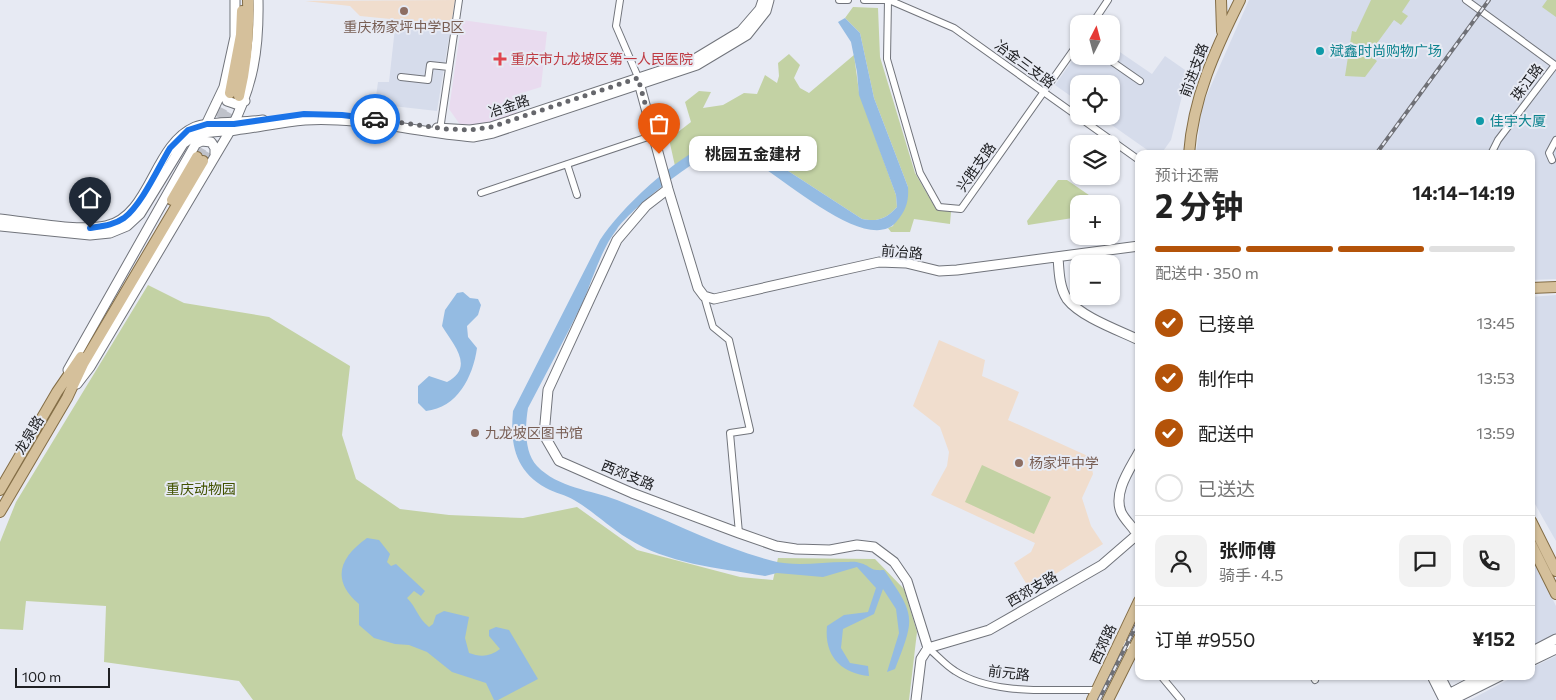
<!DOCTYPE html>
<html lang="zh">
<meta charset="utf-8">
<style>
body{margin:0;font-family:Commissioner,"Noto Sans SC",sans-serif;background:#f2f2f2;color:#222;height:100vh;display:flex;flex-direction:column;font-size:19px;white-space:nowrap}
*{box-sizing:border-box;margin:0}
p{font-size:16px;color:#767676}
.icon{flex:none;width:28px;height:28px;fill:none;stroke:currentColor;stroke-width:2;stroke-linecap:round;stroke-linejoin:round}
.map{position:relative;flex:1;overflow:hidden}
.panel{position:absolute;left:1135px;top:150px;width:400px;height:530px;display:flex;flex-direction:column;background:#fff;border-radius:10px;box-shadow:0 1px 4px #0004}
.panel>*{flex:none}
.needle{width:32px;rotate:6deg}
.controls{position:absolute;left:1070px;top:15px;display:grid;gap:10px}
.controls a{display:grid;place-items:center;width:50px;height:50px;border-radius:10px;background:#fff;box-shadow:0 1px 4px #0004;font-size:25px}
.scale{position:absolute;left:15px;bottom:12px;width:95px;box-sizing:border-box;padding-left:5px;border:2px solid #202124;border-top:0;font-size:14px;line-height:18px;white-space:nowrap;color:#202124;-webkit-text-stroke:4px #e7eaf3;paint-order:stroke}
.pin{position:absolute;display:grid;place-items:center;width:42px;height:42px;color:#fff;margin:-51px -21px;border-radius:50% 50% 50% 0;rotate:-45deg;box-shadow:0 0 5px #0007}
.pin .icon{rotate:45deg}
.courier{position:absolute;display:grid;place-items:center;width:50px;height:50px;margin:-25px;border:4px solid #1a73e8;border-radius:50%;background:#fff;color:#222;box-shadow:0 1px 6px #0007}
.bubble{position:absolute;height:35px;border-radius:10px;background:#fff;box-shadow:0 1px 4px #0004;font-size:16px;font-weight:700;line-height:35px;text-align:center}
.overview em{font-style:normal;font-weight:700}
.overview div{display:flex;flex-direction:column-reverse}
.overview{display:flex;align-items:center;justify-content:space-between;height:85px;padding:0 20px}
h1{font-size:32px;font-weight:700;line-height:38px}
.bar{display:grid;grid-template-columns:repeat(4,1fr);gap:8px 5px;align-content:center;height:60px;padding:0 20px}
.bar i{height:6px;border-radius:4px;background:#e0e0e0}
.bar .selected{background:#b45309}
.bar p{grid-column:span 4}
.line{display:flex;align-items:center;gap:12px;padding:0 20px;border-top:1px solid #e0e0e0}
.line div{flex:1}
.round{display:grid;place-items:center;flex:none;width:52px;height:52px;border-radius:10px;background:#f2f2f2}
ol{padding:0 20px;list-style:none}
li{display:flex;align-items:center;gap:15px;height:55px}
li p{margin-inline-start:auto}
li .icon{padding:5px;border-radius:50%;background:#b45309;color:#fff;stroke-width:4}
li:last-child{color:#767676}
li i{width:28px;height:28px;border:2px solid #e0e0e0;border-radius:50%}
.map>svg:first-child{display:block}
.built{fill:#d6dceb}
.education{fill:#f0ddcd}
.medical{fill:#e9dbef}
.green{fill:#c3d2a4}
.water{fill:#94bbe2}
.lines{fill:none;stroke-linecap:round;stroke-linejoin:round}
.primary-tunnel{stroke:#bfc2ca;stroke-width:10;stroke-dasharray:10 5;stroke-linecap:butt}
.minor-casing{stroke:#71747b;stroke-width:8}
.tertiary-casing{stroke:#71747b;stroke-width:11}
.secondary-casing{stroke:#71747b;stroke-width:11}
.primary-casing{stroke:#836d46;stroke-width:12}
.minor{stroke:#fff;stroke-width:6}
.tertiary{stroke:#fff;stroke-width:9}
.secondary{stroke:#fff;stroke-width:9}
.primary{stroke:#d5c09b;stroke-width:10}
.rail-casing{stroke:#6f7076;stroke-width:4}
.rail{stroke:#e7eaf3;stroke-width:2;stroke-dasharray:5.5;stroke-linecap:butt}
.done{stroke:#66676c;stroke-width:5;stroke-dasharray:0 9}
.route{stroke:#1a73e8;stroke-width:6}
.education-dot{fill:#8d6e63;stroke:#e7eaf3;stroke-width:2}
.culture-dot{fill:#0f9aa8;stroke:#e7eaf3;stroke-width:2}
.health-dot{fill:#e0444e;stroke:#e7eaf3;stroke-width:2}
.labels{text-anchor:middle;stroke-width:4;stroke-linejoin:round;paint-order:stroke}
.education-label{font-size:14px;fill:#785e54;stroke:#e7eaf3;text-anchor:start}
.culture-label{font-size:14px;fill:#0d838f;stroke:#e7eaf3;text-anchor:start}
.health-label{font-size:14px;fill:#be3a42;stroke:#e7eaf3;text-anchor:start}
.street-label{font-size:14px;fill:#202124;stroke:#e7eaf3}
.park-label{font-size:14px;fill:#415200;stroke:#e7eaf3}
</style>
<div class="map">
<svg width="1556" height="700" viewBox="0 0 1556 700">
<rect width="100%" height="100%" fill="#e7eaf3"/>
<path class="built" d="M1249 0H1556V279L1531 280V154H1196L1202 106Z
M396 19 451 25 437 111 375 104 378 82H389Z
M1111 46 1152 74 1165 56 1188 72 1171 140 1161 154H1153L1099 116H1111V84H1079V102L1055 85 1079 51V56H1111Z
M1556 295V541L1531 497V297Z
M1531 556 1556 606V635L1531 647Z
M1556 656V700H1470L1515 676H1531V668Z"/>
<path class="education" d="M455 0 451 25 360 16 350 6 305 1Z
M939 340 985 360 982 376 1019 392 1008 420 1090 457 1093 474 1082 498 1091 526 1103 544 1030 590 1014 563 1031 552 1035 543 931 495 947 466 949 452 940 427 913 406Z"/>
<path class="medical" d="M462 20 547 32 541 87 512 96 518 115 492 124 461 126 449 109Z"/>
<path class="green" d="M1371 0H1410L1402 12 1408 16 1401 25 1394 20 1369 54 1377 61 1365 77 1345 76 1352 31 1356 32Z
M1547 0H1556V17L1542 7Z
M853 7 878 8 880 57 915 173 936 209 951 212 950 224 914 219 910 232H891L888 228 893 226 908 187 874 98 860 33 845 18Z
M789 54 800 65 794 78 800 88 809 93 854 55 859 92 896 195 897 207C886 219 878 222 862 219L745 143 711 144 675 166 669 139 691 122 685 102 699 91 711 92 703 108 723 105 744 93 757 94 765 75 777 83 779 76 778 63Z
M1058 180H1067L1102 204H1079V217L1028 225 1027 221Z
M148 285 184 303 269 317 350 366 342 435 356 479 400 509 449 515 523 518 577 507 637 550 740 577 773 580 778 558 875 559 904 589 917 632 909 700H253L239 681 104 662 106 606 26 601 23 630 0 629V542L16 502Z
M982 465 1051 497 1034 534 965 502Z"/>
<path class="water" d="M845 18 860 33 874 98 908 187C909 201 906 210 897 221 867 259 773 167 741 154 734 151 722 152 715 153 694 158 630 210 617 229 600 251 593 279 582 304 565 339 546 373 528 408 525 426 524 452 537 466 558 488 591 490 617 500 669 520 719 547 773 561 796 567 821 562 845 562 849 562 856 561 860 563 872 566 868 571 884 570 916 616 915 618 895 669L887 672 899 633 896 609 883 589 874 614 843 629 841 648 850 663 868 666 869 676C841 673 824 656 827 626L844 615 868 612 876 588 857 567 823 577 777 573 765 576C719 568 667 564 627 538 609 527 593 511 574 500 566 495 555 493 546 488 515 471 510 444 513 411L600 240C620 209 675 157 710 144 721 140 734 142 745 143L862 219C878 222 886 219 897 207L896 195 859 95 857 72 851 42 838 22Z
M463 292 470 298 478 299 481 305 478 315 467 326 468 337 477 348C473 377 457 408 426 411L418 403V386L429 376 447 382C476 367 452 343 442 326L445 310 457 293Z
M367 538 379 540 390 554 387 562 391 566 396 564 425 591 421 596 414 591 407 598C417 608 417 617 429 627L433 624 436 615 444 611 469 617 465 638 469 653C480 657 490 657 500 649L489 636V630L496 627 509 630 538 679 498 700H494L486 683 452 672 427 652 409 645 395 644 374 638 359 625V604C331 580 339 558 367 538Z"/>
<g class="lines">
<path class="primary-tunnel" d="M197 157 230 94
M203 161 239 96"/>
<g class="minor-casing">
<path id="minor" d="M620 0 616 26 638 77
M839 0H848
M864 0H885
M888 0 887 59 920 173 939 207 961 209 1079 42
M889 0 954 28 1139 160
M1466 0 1555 65 1498 140 1491 154
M1092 24 1108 0
M1104 56 1140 81
M401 77 428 80 430 65 449 67
M440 130 459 0
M1552 160 1549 153 1556 140
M567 164 577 195
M481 193 654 135
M704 296 713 327 729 340 750 430 730 433 739 533
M1119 640 1139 653
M928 648C937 655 945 665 955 671 994 696 1052 689 1097 690
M1161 676 1181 700
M1313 676 1315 680"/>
</g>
<g class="tertiary-casing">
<path id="tertiary" d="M638 79 668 189 698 288 704 296 714 299 879 262 906 263 939 271 957 270 1139 246
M224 87 227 101 236 104 245 101
M195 144 202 141 211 142 215 148V154
M668 189 646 206 617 240 548 390 544 435 559 461 632 493 739 533 776 546 796 549 830 550 857 545 874 547 894 562 907 581 928 648
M1058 257C1059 270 1059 287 1067 299 1081 317 1118 330 1139 340
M68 370 203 131 224 87 235 37V0
M77 384 90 367 230 131C253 86 259 50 258 0
M1139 452C1130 469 1113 492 1121 512 1125 521 1135 528 1139 538
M1531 652 1556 639
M1531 661 1556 649
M1432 676 1444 700
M1440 676 1451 698
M1443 697 1483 676
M916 700 921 659 928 648 989 630 1102 565 1139 533
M1452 700 1500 676"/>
</g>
<g class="secondary-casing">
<path id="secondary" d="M437 128 470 130 491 127 693 60 741 31 760 9 763 0
M0 219C30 222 78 232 106 226 151 216 153 145 195 127 209 121 246 123 263 120
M0 226 90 235 110 233 127 226 140 214 183 144C200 129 215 133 236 130 259 127 282 122 305 120 356 116 420 133 473 137L493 133 697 65 747 35 766 11 769 0"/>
</g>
<g class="primary-casing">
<path id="primary" d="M1221 0 1222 31
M230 93 241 35 242 11
M239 96C247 63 249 33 248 0
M1189 154C1193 98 1215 50 1240 0
M172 200 197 157
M1531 288 1556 287
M0 490 57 392 81 357
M0 512 67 398 83 364 203 161
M1531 521 1556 571
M1531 544 1556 594
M1092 700 1139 601
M1108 700 1139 638"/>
</g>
<use href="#minor" class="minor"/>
<use href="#tertiary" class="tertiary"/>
<use href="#secondary" class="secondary"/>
<use href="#primary" class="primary"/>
<g class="rail-casing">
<path id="rail" d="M1376 154 1489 0
M1099 700 1139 620"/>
</g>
<use href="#rail" class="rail"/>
</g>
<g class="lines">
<path class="done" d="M375 119 447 129 470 130 491 127 638 78 659 154"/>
<path class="route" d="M90 228C102 226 114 225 124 218 142 204 158 168 170 148L188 130 207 124H234L304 114 342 115 375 119"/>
</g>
<g class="education-dot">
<circle cx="404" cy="11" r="5"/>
<circle cx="475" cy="433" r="5"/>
<circle cx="1019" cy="463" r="5"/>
</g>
<g class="culture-dot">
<circle cx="1320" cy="51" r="5"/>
<circle cx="1480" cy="121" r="5"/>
</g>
<path class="health-dot" d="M497.5 51.5h5v5h5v5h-5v5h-5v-5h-5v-5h5z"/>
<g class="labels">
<g class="education-label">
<text x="404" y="32" text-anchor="middle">重庆杨家坪中学B区</text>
<text x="485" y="438">九龙坡区图书馆</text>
<text x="1029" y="468">杨家坪中学</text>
</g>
<g class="culture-label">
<text x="1330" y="56">斌鑫时尚购物广场</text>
<text x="1490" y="126">佳宇大厦</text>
</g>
<g class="health-label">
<text x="511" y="64">重庆市九龙坡区第一人民医院</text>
</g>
<g class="street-label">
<text transform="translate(1025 64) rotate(36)" y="5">冶金三支路</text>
<text transform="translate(1194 70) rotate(-70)" y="5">前进支路</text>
<text transform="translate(1527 82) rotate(-53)" y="5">珠江路</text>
<text transform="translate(509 106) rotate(-18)" y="5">冶金路</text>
<text transform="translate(976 167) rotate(-55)" y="5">兴胜支路</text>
<text transform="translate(902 252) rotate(5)" y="5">前冶路</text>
<text transform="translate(29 435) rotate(-59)" y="5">龙泉路</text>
<text transform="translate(628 475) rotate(22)" y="5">西郊支路</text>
<text transform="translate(1032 589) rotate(-30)" y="5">西郊支路</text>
<text transform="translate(1103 644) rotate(-65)" y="5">西郊路</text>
<text transform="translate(1009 673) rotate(7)" y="5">前元路</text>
</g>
<g class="park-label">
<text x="201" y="494">重庆动物园</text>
</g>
</g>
</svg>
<div class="controls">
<a><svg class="needle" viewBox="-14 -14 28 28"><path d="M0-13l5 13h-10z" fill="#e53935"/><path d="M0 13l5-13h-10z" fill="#767676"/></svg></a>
<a><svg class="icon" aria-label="locate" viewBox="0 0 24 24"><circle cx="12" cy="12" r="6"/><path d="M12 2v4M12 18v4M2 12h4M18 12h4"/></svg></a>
<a><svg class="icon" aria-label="layers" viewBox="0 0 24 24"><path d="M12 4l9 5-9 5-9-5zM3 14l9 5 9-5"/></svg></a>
<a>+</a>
<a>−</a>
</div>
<div class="scale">100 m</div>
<div class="pin" style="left:659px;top:154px;background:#ea580c"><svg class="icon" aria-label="bag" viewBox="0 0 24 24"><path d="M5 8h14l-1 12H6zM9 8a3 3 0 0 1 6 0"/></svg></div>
<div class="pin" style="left:90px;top:228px;background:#1f2937"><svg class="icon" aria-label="home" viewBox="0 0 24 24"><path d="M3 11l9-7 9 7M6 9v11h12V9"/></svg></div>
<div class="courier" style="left:375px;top:119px"><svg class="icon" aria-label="car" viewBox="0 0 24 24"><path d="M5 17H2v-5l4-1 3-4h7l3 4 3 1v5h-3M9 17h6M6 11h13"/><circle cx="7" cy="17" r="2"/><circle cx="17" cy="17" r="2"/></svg></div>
<div class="bubble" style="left:689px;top:136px;width:128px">桃园五金建材</div>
<section class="panel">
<div class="overview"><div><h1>2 分钟</h1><p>预计还需</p></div><em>14:14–14:19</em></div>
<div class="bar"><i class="selected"></i><i class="selected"></i><i class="selected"></i><i></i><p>配送中 · 350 m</p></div>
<ol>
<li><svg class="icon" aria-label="check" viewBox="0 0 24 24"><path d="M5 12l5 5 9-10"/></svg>已接单<p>13:45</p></li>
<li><svg class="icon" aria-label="check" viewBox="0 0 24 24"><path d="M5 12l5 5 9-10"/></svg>制作中<p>13:53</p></li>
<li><svg class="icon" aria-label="check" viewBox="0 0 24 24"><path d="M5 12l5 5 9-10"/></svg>配送中<p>13:59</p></li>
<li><i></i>已送达</li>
</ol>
<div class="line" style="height:90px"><a class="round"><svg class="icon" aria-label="person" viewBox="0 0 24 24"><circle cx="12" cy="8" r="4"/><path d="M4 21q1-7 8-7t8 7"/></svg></a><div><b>张师傅</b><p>骑手 · 4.5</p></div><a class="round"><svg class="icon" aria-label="chat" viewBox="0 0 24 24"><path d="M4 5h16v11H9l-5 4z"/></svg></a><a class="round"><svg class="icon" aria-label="phone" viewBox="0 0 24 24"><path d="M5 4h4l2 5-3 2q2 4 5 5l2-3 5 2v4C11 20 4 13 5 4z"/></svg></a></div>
<div class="line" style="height:65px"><div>订单 #9550</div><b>¥152</b></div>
</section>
</div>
